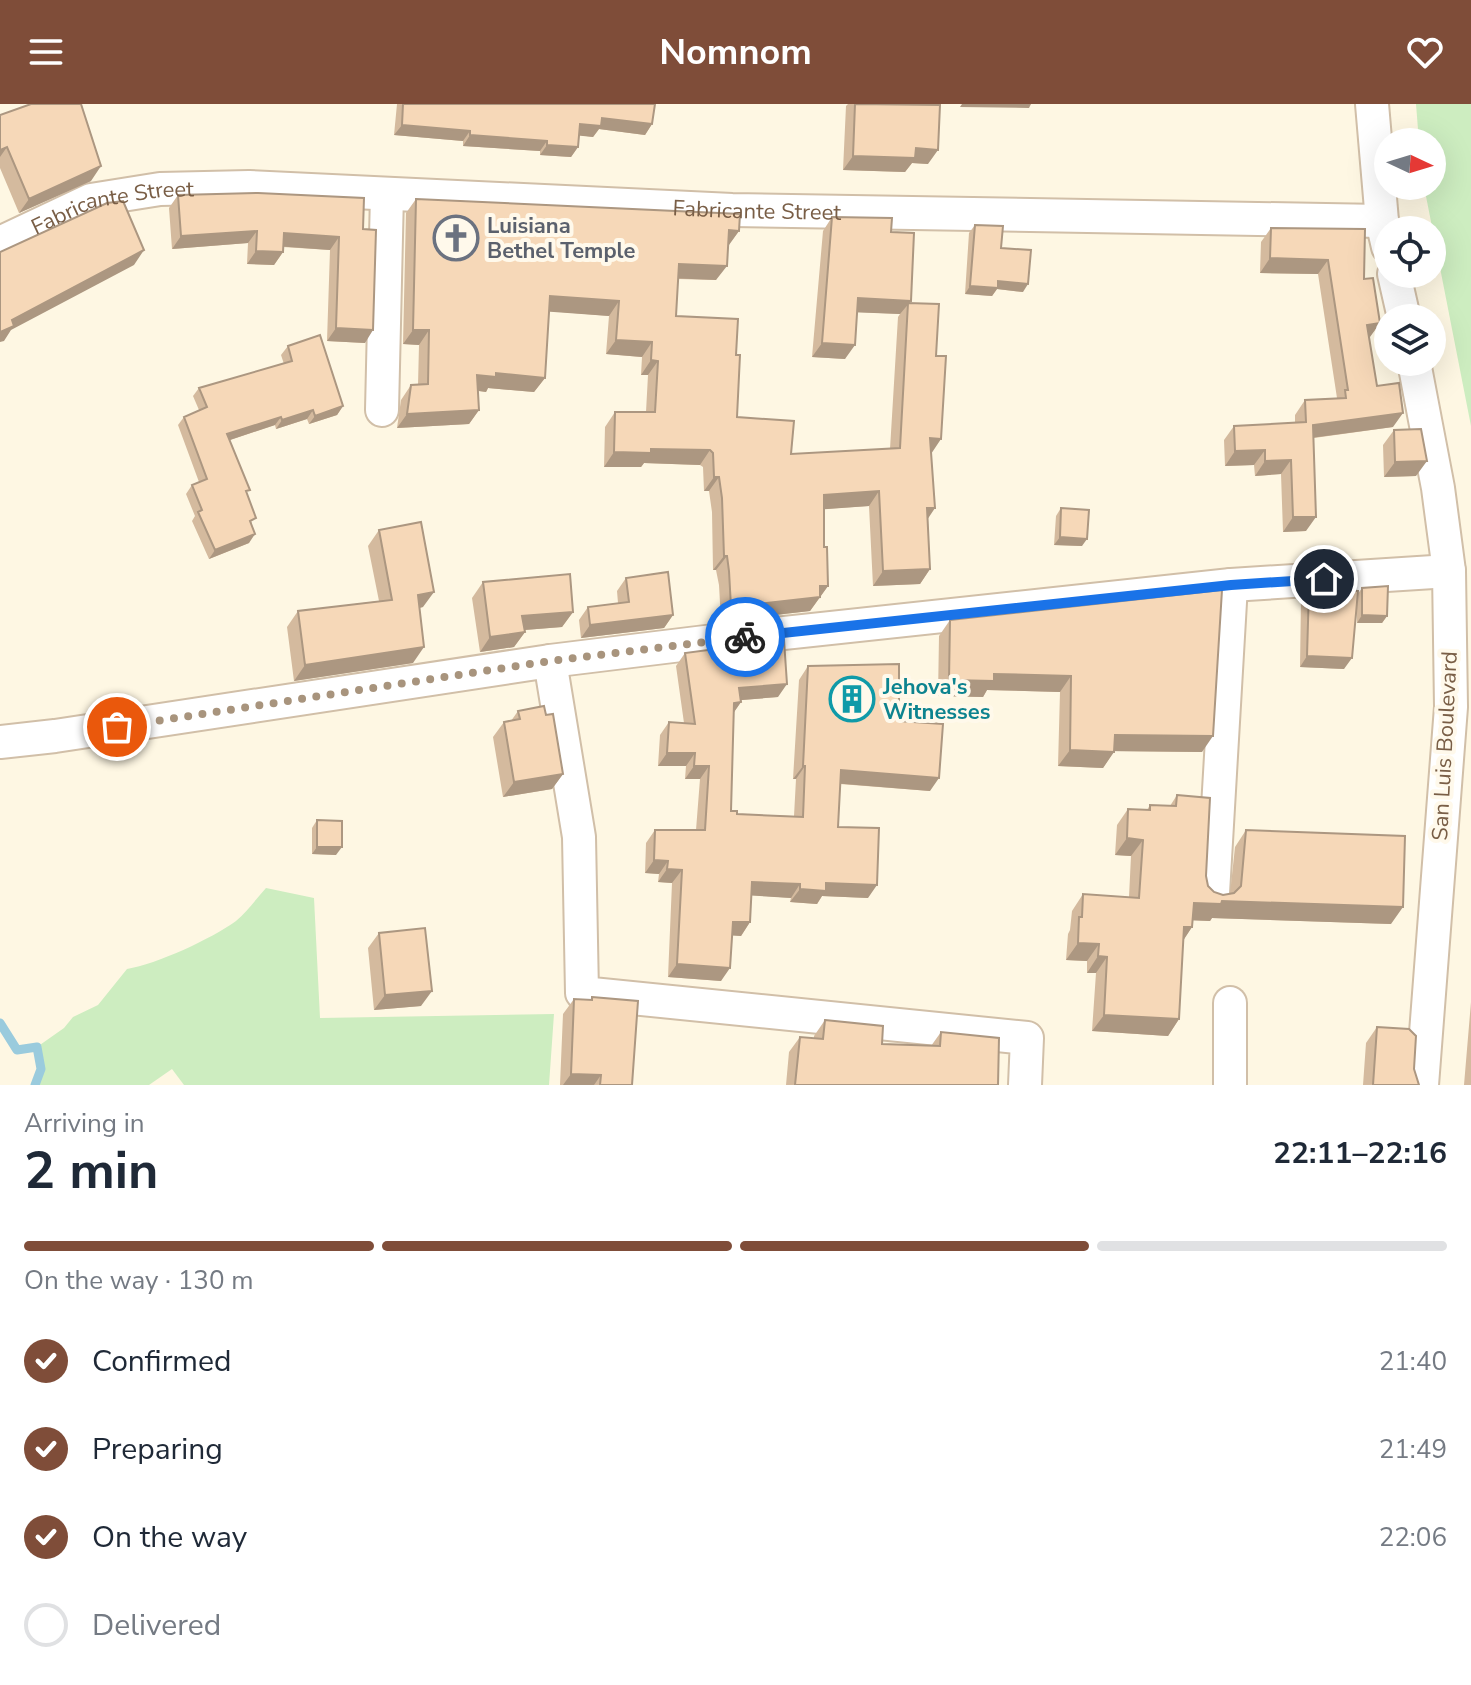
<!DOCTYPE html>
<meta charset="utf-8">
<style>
body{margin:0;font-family:"Nunito Sans",sans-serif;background:#f6f6f7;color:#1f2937;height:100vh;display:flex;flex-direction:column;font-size:30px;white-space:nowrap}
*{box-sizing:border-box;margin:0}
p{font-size:26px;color:#747a83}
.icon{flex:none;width:44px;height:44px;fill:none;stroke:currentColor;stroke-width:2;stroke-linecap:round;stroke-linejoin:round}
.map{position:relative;height:981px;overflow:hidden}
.sheet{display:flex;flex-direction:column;background:#fff;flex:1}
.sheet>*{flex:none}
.needle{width:52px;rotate:94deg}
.tools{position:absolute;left:1374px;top:24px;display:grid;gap:16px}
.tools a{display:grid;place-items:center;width:72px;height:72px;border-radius:50%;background:#fff;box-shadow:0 8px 32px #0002;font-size:40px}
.pin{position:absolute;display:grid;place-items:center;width:68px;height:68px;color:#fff;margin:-34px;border:4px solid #fff;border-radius:50%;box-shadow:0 2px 8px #0007}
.courier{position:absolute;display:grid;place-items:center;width:80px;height:80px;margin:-40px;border:6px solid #1a73e8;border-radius:50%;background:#fff;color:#222;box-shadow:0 2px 10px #0007}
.overview em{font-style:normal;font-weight:700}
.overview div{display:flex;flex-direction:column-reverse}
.overview{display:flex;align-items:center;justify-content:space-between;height:136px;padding:0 24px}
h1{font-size:52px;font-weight:700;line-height:60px}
.bar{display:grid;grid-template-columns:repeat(4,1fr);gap:12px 8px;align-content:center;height:96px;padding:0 24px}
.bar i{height:10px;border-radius:6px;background:#e0e1e3}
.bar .selected{background:#7f4d39}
.bar p{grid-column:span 4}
ol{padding:0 24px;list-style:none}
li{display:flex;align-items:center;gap:24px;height:88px}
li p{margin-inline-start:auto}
li .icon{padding:8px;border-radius:50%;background:#7f4d39;color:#fff;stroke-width:4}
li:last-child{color:#747a83}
li i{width:44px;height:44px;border:4px solid #e0e1e3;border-radius:50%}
header{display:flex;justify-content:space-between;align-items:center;height:104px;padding:0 24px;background:#7f4d39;color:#fff;font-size:36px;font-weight:700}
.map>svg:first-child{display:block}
.green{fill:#cdedc0}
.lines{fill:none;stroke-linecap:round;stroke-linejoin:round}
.stream{stroke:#9acbdd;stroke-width:9}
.street-casing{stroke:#d1bfa8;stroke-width:36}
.street{stroke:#fff;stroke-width:32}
.wall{fill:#d4ba9e}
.shaded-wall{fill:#ac9781}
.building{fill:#f6d8b8;stroke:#ac9781;stroke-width:2}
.done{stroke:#a8947d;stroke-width:8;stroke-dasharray:0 14.4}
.route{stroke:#1a73e8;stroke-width:10}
.labels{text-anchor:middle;stroke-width:8;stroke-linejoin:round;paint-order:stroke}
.street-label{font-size:22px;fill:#795e46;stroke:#fff9eb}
.worship-label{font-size:22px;font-weight:bold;fill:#5b616d;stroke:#fff9eb;text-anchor:start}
.culture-label{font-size:22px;font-weight:bold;fill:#0d838f;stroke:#fff9eb;text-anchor:start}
</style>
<header><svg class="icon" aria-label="menu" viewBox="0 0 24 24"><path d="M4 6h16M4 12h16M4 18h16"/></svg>Nomnom<svg class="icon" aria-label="heart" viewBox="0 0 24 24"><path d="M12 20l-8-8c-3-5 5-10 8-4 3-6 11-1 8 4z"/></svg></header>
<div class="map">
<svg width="1471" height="981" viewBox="0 0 1471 981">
<rect width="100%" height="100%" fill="#fef7e3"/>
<path class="green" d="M1416 0H1471V322L1424 82H1432V38H1419Z
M266 784 314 794 320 914 554 910 549 981H184L172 965 149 981H35L41 965 37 943 64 924 73 913 98 901 127 865C157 860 211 835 236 817 247 808 256 795 266 784Z"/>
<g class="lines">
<path class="stream" d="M0 919 17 946 37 943 41 965 35 981"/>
<g class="street-casing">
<g id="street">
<path d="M1372 0 1382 117 1388 143"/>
<path id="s1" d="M0 139 91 96 160 85 249 83 732 106 1382 117"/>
<path d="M1394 170 1404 214"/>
<path d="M1414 258 1438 384 1449 467 1451 603 1422 981"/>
<path d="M382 306 387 90"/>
<path d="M550 557 579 733 582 889 1027 934 1025 981"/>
<path d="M0 638 55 632 550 557 738 534 1231 481 1449 467"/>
<path d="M1213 789 1231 481"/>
<path d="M1230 899V981"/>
</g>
</g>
<use href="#street" class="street"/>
</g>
<path class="wall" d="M397 0H655L652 20 645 31 599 25 593 33 579 31 578 43 571 53 540 51V47L463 42V37L394 31Z
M848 0H923L928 60 912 59 905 68 843 66 846 2Z
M0 11 91 77 19 109 0 64Z
M178 91 363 125 365 239 327 237 330 146 283 143V148L274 161 247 160 248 139 172 145 169 104Z
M416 95 739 127 728 141 716 176 678 175 676 212 736 251 737 313 791 350 890 345 898 213 900 210 857 208 845 255 812 253 823 127 832 113 891 128 911 197 909 199 931 349 928 415 930 465 920 480 873 482 869 402 824 405V443L828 482 810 507 721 517 719 481 716 466H713L712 408 709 387H704L703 363 700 361 644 359 641 363H604L605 323 615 308H646L648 271H641L642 253 606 250 609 212 549 207 545 274 534 288 488 284 486 288 478 287 479 306 469 320 397 324 401 296 411 281H418L419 241 403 240 406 109Z
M975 121 1001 144 1023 188 997 185 992 192 965 190 969 129Z
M1271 124 1364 175 1380 219 1369 233 1377 282 1393 323 1314 334 1306 427 1283 428 1281 370 1255 372 1254 361 1225 362 1224 336 1234 322 1295 319V311L1305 296 1337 294 1318 170 1260 169 1261 138Z
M288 242 343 302 337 311 309 320 307 315 276 325 275 321 230 336 247 390 252 421 249 439 209 455 192 417 195 412 186 390 192 381 199 378 178 321 184 313 199 306 193 292 199 284 284 260 281 251Z
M1394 326 1416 372 1384 373 1383 341Z
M1061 404 1082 442 1054 441 1056 412Z
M379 426 423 503 420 504 413 559 294 577 287 523 298 507 379 497 368 442Z
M626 474 673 511 664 524 581 534 579 516 588 503 618 499 617 487Z
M483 478 573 508 562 523 524 526 525 528 514 543 480 548 472 494Z
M1362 484 1387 512 1382 519H1357L1356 500 1344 565 1300 563 1301 496 1309 485 1357 491Z
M1222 486 1202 648 1114 647 1103 664 1058 662 1060 588 987 586 983 593 938 592 939 532 950 516Z
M685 549 778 593 741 596V598L734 608 731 707 737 710 794 712 796 675H793L799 576 808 562 899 617 930 687 840 680 838 723 868 794 822 792 817 800 790 798 791 794 751 791 750 818 741 832 732 831 721 877 668 873 672 779 658 778 659 770 645 769 646 739 655 726H696L700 675H685L686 662H658L660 631 669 618 684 619 676 562Z
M518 607 546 611 563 670 552 685 503 693 493 633 504 618 511 617Z
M1177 691 1208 782 1214 788 1223 791 1230 790 1235 743 1246 726 1391 820 1212 814 1210 817 1193 816 1192 823 1183 836 1179 915 1168 932 1092 927 1096 869H1087V857L1066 856 1068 830 1070 826 1072 807 1083 790 1129 793 1131 752 1115 751 1117 721 1128 705 1147 706 1150 701 1170 702Z
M317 716 336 751 312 750V724Z
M379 829 421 902 374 906 368 844Z
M592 893 632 981H560L563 910 574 895 590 896Z
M1471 898V981H1464Z
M825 916 882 940 931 942 941 928 998 981H786L789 948 800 933 814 934V932Z
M1377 923 1414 965 1419 981H1363L1366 939Z"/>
<path class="shaded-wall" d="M962 0H1031L1029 4 960 3Z
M602 14 652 20 645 31 599 25 593 33 573 31 580 20Z
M402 21 470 27 463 37 394 31Z
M470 31 547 37 540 47 463 42Z
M547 41 578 43 571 53 540 51Z
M7 43 0 53V46Z
M916 44 938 46 928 60 912 59 905 68 843 66 853 52Z
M101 62 91 77 19 109 29 95Z
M729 126 739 127 729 141 718 140Z
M257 127 248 139 172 145 181 132Z
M284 129 339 133 330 146 275 142Z
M144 146 134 161 11 226 4 237 0 238V228L12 216Z
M256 147 283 148 274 161 247 160Z
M1270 154 1328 156 1318 170 1260 169Z
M679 160 727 162 716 176 668 174Z
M998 177 1028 180 1023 188 997 185 992 192 965 190 970 182Z
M550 192 619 197 609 212 540 207Z
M858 194 911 197 900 210 848 208Z
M1380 219 1370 233 1357 235 1367 221Z
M336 224 373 226 365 239 327 237Z
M413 226H429L419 241 403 240Z
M616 236 652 238 642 253 606 250Z
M822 239 855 241 845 255 812 253Z
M651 256 658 257 648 271H641Z
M496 269 545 274 534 288 488 284 486 288 467 285 477 271Z
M343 302 337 311 309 320 315 312Z
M313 306 307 315 276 325 282 316Z
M479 306 469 320 397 324 407 310Z
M1403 309 1393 323 1303 335 1313 321Z
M281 313 275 321 221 339 227 330Z
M930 334 941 335 931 350Z
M651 345 710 346 700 361 644 359 641 363H604L614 348Z
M1265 346 1254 361 1225 362 1235 347Z
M1291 356 1281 370 1255 372 1265 357Z
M1427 357 1416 372 1384 373 1395 358Z
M714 373H719L709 387H704Z
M879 387 869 402 814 406 824 391Z
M927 404H935L925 419Z
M1293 413H1316L1306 427 1283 428Z
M255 430 249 439 209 455 215 446Z
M1060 433 1087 435 1082 442 1054 441Z
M724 452H727L716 466H713Z
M930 465 920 480 873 482 883 467Z
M820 482H828L810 507 721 517 731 503Z
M434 488 423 503 407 506 418 491Z
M573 508 562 523 512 527 522 512Z
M673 511 664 524 581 534 590 521Z
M1362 511 1387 512 1382 519H1357Z
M525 528 514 543 480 548 490 533Z
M424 543 413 559 294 577 305 561Z
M1307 552 1352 554 1344 565 1300 563Z
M994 570 1071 572 1060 588 987 586 983 593 938 592 949 576Z
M787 580 778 593 730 597 739 584Z
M741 598 732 611 734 599Z
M1115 631 1213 632 1202 648 1103 647Z
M1070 646 1114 648 1103 664 1058 662Z
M667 649H695L686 662H658Z
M694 662H709L700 675H685Z
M803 662H805L796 675H793Z
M841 666 939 674 930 687 832 679Z
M563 670 552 685 503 693 514 678Z
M1127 734 1143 736 1131 752 1115 751Z
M317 743H342L336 751 312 750Z
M654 756 668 757 659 770 645 769Z
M667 765 682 766 672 779 658 778Z
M752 778 800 780 791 794 743 791Z
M826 779 877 781 868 794 822 792 817 800 790 798 800 785Z
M1222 797 1403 803 1391 820 1212 814 1210 817 1182 816 1194 799Z
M733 818H750L741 832 724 831Z
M1184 823H1192L1181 840Z
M1078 839 1099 840 1087 857 1066 856Z
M1098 852 1107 853 1096 869H1087Z
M677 860 730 864 721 877 668 873Z
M432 887 421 902 374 906 385 891Z
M1104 911 1179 915 1168 932 1092 927Z
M571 970 601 971 594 981H563Z"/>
<path class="building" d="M31 0H81L101 62 29 95 7 43 0 46V11Z
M403 0H655L652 20 602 14 601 22 580 20 578 43 547 41V37L470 31V27L402 21Z
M855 0 940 1 938 46 916 44 915 54 853 52Z
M258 89 364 94 363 125 376 126 373 226 336 224 339 133 284 129 283 148 256 147 257 127 181 132 178 91Z
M416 95 740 110 739 127 729 126 727 162 679 160 676 212 738 215 736 251H740L737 313 794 317 791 350 900 344 908 199 939 200 936 252H946L941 335 930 334 935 404H927L930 465 883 467 879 387 824 391V443H827L828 482H820V493L731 503 729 467 727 452H724L722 394 719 373H714L713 349 710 346 651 345V349L614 348 615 308H655L658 257 651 256 652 238 616 236 619 197 550 192 545 274 496 269V273L477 271 479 306 407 310 411 281 428 280 429 226H413Z
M123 97 144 146 12 216 14 222 0 228V148L107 99Z
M832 113 892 114 891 128 914 129 911 197 858 194 855 241 822 239Z
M975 121 1003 122 1001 144 1031 146 1028 180 998 177V184L970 182Z
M1271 124 1365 125 1364 175 1373 174 1380 219 1367 221 1377 282 1399 279 1403 309 1313 321 1316 413H1293L1291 356 1265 357V346L1235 347 1234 322 1306 318 1305 296 1346 294 1345 286H1348L1328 156 1270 154Z
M320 231 343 302 315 312 313 306 282 316 281 313 227 330 250 386 246 387 256 414 250 417 255 430 215 446 198 408 202 406 192 381 207 375 184 313 207 303 199 284 292 257 288 242Z
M1421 325 1427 357 1395 358 1394 326Z
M1061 404 1089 406 1087 435 1060 433Z
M421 418 434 488 418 491 424 543 305 561 298 507 392 496 379 426Z
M668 468 673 511 590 521 588 503 629 498 626 474Z
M570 470 573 508 522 512 525 528 490 533 483 478Z
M1388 482 1387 512 1362 511V484Z
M1309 485 1358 487 1352 554 1307 552Z
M1222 486 1213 632 1115 631 1114 648 1070 646 1071 572 994 570V577L949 576 950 516Z
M784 536 787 580 739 584 741 598 734 599 731 707H737V710L803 713 805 662H803L808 562 899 560V617L943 620 939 674 841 666 838 723 879 724 877 781 826 779V787L800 785V780L752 778 750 818H733L730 864 677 860 682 766 667 765 668 757 654 756 655 726H705L709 662H694L695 649H667L669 618 695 620 685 549Z
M544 602 546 611 553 610 563 670 514 678 504 618 520 615 518 607Z
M1177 691 1210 694 1206 772 1208 782 1214 788 1223 791 1234 789 1241 782 1246 726 1405 732 1403 803 1222 797 1221 800 1194 799 1192 823H1184L1179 915 1104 911 1107 853 1098 852 1099 840 1078 839 1079 813H1082L1083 790 1139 794 1143 736 1127 734 1128 705 1150 706V701L1176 702Z
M317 716 342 717V743H317Z
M425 824 432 887 385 891 379 829Z
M592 893 638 897 632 981H600L601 971 571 970 574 895 592 896Z
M825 916 883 922 882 940 940 942 941 928 999 934 998 981H795L800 933 823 935Z
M1377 923 1409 925 1416 932 1414 965 1419 981H1373Z"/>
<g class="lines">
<path class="done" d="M117 623 550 557 745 533"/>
<path class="route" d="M745 533 1231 481 1324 475"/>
</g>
<defs>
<g id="church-ring" transform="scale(2.3)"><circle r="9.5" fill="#fff9eb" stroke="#6b7280" stroke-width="1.5"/><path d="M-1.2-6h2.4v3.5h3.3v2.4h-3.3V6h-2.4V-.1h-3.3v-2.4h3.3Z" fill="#6b7280"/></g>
<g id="building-ring" transform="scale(2.3)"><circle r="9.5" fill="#fff9eb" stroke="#0f9aa8" stroke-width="1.5"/><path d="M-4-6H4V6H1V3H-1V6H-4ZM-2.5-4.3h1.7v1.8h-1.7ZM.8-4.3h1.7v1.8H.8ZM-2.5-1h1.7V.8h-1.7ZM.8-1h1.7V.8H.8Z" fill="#0f9aa8"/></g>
</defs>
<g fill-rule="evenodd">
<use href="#church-ring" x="456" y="134"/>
<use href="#building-ring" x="852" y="595"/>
</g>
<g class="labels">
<g class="street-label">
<text dy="8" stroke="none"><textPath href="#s1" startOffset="120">Fabricante Street</textPath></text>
<text dy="8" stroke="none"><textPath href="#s1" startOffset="768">Fabricante Street</textPath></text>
<text transform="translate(1444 642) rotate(-87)" y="8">San Luis Boulevard</text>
</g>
<g class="worship-label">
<text x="487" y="129">Luisiana<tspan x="487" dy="25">Bethel Temple</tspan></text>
</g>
<g class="culture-label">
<text x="883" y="590">Jehova's<tspan x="883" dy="25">Witnesses</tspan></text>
</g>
</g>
</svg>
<div class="tools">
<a><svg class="needle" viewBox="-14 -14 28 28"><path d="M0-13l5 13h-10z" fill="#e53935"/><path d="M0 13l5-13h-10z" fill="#747a83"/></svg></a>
<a><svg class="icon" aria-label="locate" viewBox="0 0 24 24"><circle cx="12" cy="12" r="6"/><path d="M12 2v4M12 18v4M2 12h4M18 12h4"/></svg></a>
<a><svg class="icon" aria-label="layers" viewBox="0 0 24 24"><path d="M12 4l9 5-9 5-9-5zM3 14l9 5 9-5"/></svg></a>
</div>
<div class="pin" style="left:117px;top:623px;background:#ea580c"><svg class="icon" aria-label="bag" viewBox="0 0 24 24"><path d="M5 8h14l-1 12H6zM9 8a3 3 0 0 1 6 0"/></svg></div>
<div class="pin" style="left:1324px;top:475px;background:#1f2937"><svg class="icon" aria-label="home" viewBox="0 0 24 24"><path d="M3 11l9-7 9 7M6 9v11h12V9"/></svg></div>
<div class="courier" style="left:745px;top:533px"><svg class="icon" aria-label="bike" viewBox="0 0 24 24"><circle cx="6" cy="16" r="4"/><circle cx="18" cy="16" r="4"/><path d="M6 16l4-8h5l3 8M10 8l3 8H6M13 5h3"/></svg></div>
</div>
<section class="sheet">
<div class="overview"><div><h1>2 min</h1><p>Arriving in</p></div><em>22:11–22:16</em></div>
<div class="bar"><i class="selected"></i><i class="selected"></i><i class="selected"></i><i></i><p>On the way · 130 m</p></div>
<ol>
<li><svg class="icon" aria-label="check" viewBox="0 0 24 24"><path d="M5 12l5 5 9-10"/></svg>Confirmed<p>21:40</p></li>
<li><svg class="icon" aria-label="check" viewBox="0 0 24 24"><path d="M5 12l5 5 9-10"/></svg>Preparing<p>21:49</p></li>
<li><svg class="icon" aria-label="check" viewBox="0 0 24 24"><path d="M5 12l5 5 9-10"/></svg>On the way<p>22:06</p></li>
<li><i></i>Delivered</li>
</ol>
</section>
